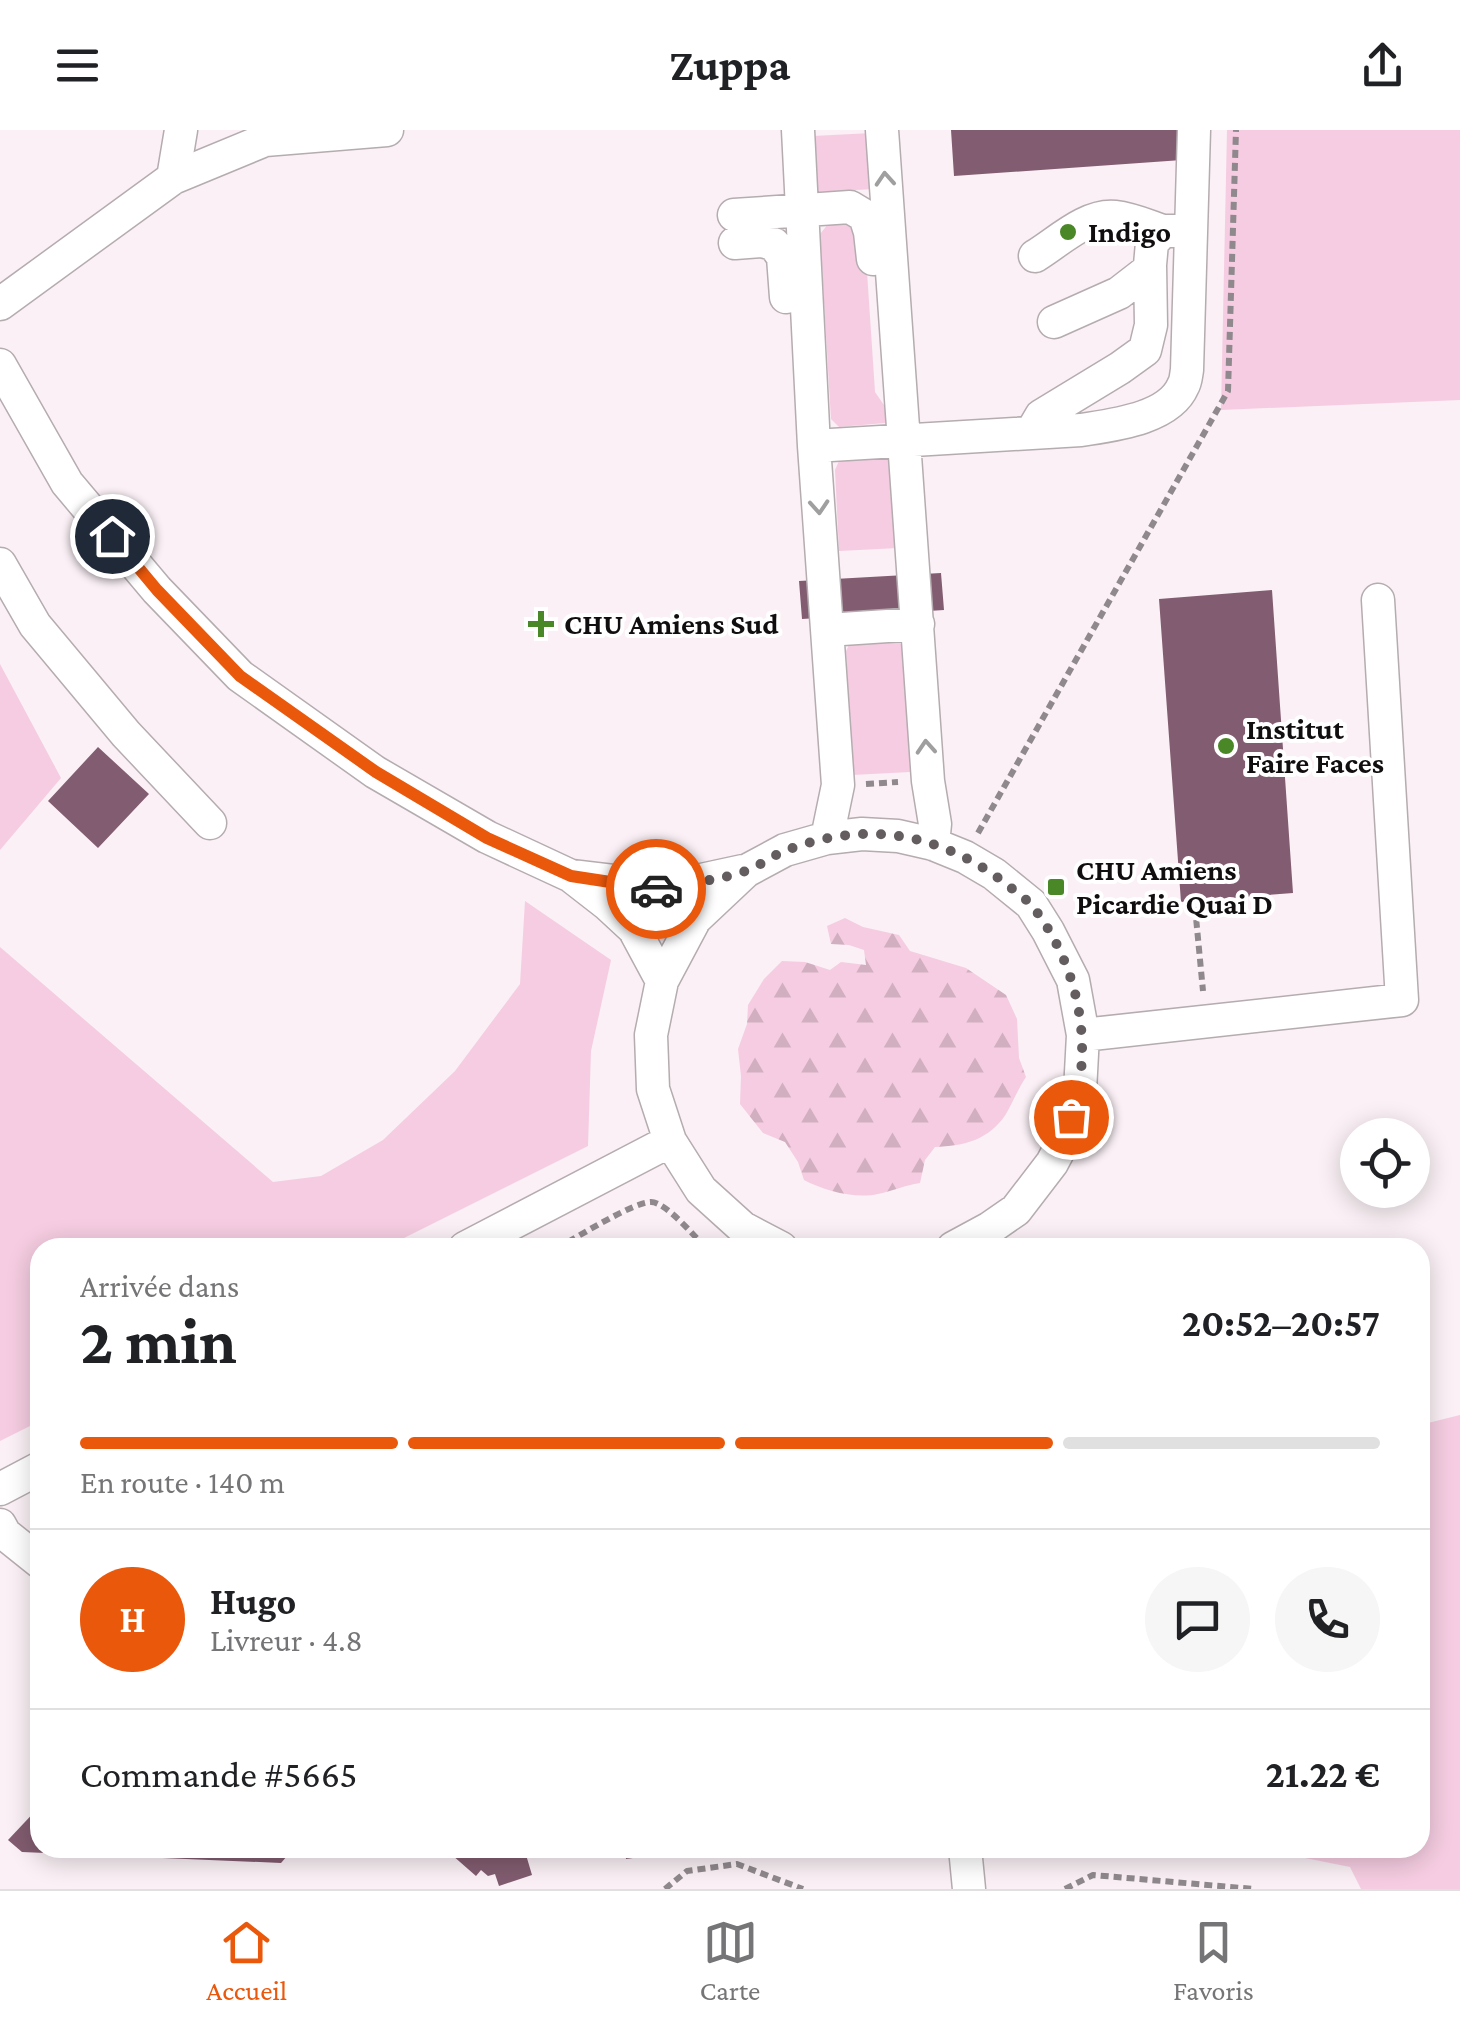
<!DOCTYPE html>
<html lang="fr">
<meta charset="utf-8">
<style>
body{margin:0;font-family:"Crimson Pro",serif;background:#f6f6f6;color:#202124;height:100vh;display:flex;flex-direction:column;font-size:38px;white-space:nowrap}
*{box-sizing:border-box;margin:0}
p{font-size:32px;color:#757577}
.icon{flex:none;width:55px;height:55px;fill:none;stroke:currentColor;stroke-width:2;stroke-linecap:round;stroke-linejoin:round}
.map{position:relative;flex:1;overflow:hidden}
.panel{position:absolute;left:30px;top:1108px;width:1400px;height:620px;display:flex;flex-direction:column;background:#fff;border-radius:30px;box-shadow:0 5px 25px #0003}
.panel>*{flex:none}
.controls{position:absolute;left:1340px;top:988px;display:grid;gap:20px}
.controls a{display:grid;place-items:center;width:90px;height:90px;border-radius:50%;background:#fff;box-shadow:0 5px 25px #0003;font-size:50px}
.pin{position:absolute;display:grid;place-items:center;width:85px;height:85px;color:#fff;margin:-42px;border:5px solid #fff;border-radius:50%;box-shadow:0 2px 10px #0007}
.courier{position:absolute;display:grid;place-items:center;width:100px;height:100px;margin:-50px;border:8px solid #ea580c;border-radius:50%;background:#fff;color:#222;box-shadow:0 2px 12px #0007}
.headline em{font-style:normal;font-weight:700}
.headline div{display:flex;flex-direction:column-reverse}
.headline{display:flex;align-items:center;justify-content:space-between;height:170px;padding:0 50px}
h1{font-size:65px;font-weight:700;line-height:75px}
.bar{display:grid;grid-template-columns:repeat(4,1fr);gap:15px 10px;align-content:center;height:120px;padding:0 50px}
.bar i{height:12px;border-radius:8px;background:#e0e0e0}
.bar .active{background:#ea580c}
.bar p{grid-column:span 4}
.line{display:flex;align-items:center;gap:25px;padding:0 50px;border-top:2px solid #e0e0e0}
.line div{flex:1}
.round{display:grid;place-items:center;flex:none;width:105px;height:105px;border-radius:52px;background:#f6f6f6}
header{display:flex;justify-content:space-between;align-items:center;height:130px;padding:0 50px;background:#fff;font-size:45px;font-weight:700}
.tab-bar{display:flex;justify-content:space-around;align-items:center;height:140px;border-top:2px solid #e0e0e0;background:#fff;font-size:28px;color:#757577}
.tab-bar a{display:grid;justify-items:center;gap:5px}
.tab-bar .active{color:#ea580c}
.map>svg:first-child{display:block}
.grass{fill:#f5cce1}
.forest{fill:url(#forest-firs)}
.building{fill:#825c70}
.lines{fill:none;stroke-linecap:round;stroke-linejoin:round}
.minor-casing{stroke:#b5acb0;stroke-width:35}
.path{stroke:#8f888c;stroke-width:6;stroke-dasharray:8 5;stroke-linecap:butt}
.minor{stroke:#fff;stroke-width:32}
.oneway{stroke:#a09f9f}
.done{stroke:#635d60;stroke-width:10;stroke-dasharray:0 18}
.route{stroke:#ea580c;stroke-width:12}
.poi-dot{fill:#4a8726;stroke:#fff;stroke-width:4}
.labels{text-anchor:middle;stroke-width:8;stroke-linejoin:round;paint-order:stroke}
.poi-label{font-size:30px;font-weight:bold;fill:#110e10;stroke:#fff;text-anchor:start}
</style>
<header><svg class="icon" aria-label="menu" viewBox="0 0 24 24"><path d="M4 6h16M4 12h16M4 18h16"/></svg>Zuppa<svg class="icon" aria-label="share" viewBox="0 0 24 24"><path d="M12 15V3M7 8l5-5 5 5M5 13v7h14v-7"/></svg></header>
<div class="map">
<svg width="1460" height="1759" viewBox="0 0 1460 1759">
<defs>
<pattern id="forest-firs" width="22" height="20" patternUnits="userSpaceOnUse" patternTransform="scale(2.5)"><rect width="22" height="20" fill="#f5cce1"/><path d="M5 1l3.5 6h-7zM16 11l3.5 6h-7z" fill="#d1aec0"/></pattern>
</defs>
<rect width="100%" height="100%" fill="#faf0f5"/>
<path class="grass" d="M1227 0H1460V270L1221 280Z
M872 3 875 59 816 62 813 6Z
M853 92 865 112 875 262 886 278 885 293 839 297 831 289 820 104 829 93Z
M882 325 894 336 898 418 839 421 835 340 839 331Z
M852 509H896L905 518 910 642 852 645 846 521Z
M0 534 61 648 0 720Z
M525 771 611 830 591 921 588 1016 386 1117 40 1118V1291L0 1311V817L273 1052 321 1046 383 1010 455 941 520 854Z
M1460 1285V1759H1361L1350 1737 1295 1726 1208 1718H1420V1295Z"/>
<path class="forest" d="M845 788 863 797 899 805 910 821 966 838 1006 865 1017 889 1019 928 1026 947C1018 959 1013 972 1006 984 989 1010 964 1016 935 1017L925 1030 920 1053C905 1055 893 1061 878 1064 855 1069 825 1061 804 1050L798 1032 785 1012 763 1003 740 974 741 946 738 919 747 894 748 875 764 849 782 831 805 832 830 840 841 832 866 835 864 820 849 815 831 814 827 796Z"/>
<path class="building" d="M951 0H1181L1182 30 954 46Z
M941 443 944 480 802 489 799 451Z
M1272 460 1293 763 1181 772 1159 469Z
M98 617 149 664 98 718 48 671Z
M40 1676V1718H294L281 1733 22 1722 8 1710Z
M444 1718H524L532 1745 499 1756 495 1744 488 1746 481 1740 476 1746Z
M625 1718H688V1720L626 1729Z"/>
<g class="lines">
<g class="minor-casing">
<path id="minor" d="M798 0 814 316 838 655 827 708
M882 0 928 651 935 694 933 714
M173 48 181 0
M734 85 850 77 865 86 870 102 873 129
M735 113 761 111 774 114 783 127 786 167
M1035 126C1058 112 1087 84 1115 87 1132 89 1148 96 1163 101
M0 174 173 48 265 10 387 0
M1054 192 1119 163 1150 139
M0 235 67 353 157 460 240 546 375 642 487 707 571 746 607 774 634 799 662 851
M1031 303 1041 286 1120 238 1145 220 1151 195 1150 135 1152 113 1163 101H1191
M814 316 1081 300C1112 295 1169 289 1183 256 1186 251 1186 245 1187 240L1194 0
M0 434 35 495 126 604 210 693
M827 500 918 494
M571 746 613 751 655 760 743 741
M1083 905 1402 870 1378 470
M465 1118 670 1011
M781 1118 743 1098 701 1060 670 1011 653 959 651 905 662 851 695 789 746 741 785 720 827 708 862 704 898 706 933 714 965 727 994 744 1031 774 1048 801 1073 850 1083 905 1080 961 1062 1014 1052 1033 1016 1080 990 1098 953 1118
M0 1359 40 1338
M0 1395 5 1404 40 1432
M965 1718 969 1759"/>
</g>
<path class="path" d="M866 654 898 652
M978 703 1228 261 1236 0
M1195 777 1203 861
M557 1118C576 1108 633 1072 651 1072 666 1072 695 1107 706 1118
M665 1759 687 1741 737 1734 803 1759
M1065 1759 1093 1745 1254 1759"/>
<use href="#minor" class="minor"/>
</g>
<defs><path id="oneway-chevron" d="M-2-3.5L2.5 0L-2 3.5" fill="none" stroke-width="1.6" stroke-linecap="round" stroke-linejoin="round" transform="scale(2.5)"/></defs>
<g class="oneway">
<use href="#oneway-chevron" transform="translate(885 49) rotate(-94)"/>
<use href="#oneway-chevron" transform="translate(819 377) rotate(86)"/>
<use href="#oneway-chevron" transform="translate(926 617) rotate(-94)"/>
</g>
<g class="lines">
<path class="done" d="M656 759C684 754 720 750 746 741 760 736 773 725 787 720 810 711 837 705 862 704 917 702 968 723 1010 757 1018 764 1027 769 1033 777 1079 836 1095 917 1071 987"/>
<path class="route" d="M112 406 157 460 240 546 376 642 487 708 571 746 656 759"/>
</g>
<g class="poi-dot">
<circle cx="1068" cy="102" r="10"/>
<path d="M536 479h10v10h10v10h-10v10h-10v-10h-10v-10h10z"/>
<circle cx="1226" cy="616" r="10"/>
<rect x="1046" y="747" width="20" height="20" rx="5"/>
</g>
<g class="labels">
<g class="poi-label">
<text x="1088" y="112">Indigo</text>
<text x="564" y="504">CHU Amiens Sud</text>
<text x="1246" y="609">Institut<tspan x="1246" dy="34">Faire Faces</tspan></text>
<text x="1076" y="750">CHU Amiens<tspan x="1076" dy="34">Picardie Quai D</tspan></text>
</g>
</g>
</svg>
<div class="controls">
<a><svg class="icon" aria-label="locate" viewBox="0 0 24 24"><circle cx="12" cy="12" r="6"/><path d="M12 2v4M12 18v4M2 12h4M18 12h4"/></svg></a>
</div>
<div class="pin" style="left:1071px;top:987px;background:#ea580c"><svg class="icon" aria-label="bag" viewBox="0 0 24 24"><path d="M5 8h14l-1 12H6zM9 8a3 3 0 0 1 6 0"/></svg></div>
<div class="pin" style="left:112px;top:406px;background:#1f2937"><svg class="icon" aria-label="home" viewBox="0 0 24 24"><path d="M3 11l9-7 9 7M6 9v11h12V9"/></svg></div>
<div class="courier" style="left:656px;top:759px"><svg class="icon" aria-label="car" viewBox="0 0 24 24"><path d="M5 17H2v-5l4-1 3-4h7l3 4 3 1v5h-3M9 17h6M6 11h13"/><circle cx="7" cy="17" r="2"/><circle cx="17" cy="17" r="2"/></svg></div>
<section class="panel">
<div class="headline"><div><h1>2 min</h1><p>Arrivée dans</p></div><em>20:52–20:57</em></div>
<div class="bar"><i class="active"></i><i class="active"></i><i class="active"></i><i></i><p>En route · 140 m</p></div>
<div class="line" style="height:180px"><b class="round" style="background:#ea580c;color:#fff">H</b><div><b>Hugo</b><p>Livreur · 4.8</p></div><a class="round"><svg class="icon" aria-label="chat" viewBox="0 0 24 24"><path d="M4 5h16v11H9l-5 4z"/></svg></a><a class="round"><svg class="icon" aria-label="phone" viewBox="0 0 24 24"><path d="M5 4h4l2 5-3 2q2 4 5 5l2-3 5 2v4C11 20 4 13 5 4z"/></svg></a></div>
<div class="line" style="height:130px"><div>Commande #5665</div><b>21.22 €</b></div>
</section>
</div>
<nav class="tab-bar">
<a class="active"><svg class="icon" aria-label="home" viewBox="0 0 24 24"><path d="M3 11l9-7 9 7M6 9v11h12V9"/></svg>Accueil</a>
<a><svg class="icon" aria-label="map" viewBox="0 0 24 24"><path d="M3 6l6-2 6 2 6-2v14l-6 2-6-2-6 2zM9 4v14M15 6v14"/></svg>Carte</a>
<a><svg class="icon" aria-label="saved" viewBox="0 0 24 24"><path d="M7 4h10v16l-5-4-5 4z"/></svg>Favoris</a>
</nav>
